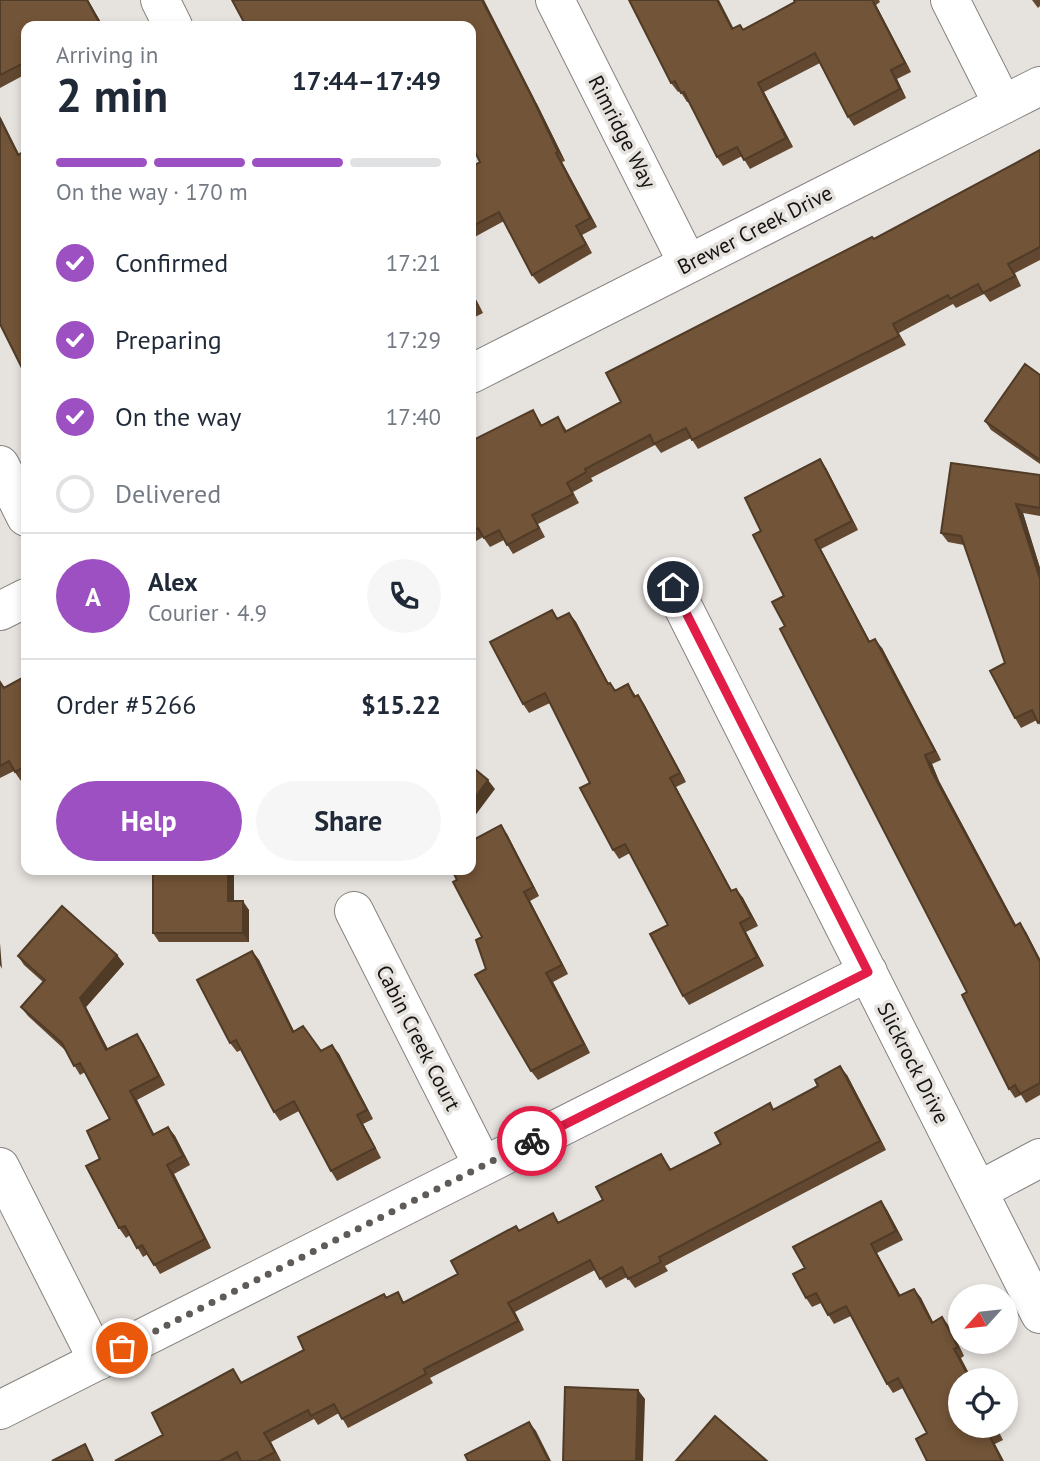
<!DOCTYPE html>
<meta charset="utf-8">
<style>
body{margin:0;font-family:"PT Sans",sans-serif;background:#f6f6f7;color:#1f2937;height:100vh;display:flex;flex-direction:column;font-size:26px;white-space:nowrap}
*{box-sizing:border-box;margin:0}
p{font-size:23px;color:#747a83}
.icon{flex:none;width:38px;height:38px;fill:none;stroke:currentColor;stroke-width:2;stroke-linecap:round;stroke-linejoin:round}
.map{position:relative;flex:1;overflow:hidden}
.panel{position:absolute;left:21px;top:21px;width:455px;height:854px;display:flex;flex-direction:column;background:#fff;border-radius:14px;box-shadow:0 4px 10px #0003}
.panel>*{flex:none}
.needle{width:46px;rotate:243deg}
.fabs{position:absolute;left:948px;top:1284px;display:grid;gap:14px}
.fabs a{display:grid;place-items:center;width:70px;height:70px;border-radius:50%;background:#fff;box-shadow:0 4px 10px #0003;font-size:35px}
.pin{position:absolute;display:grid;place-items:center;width:60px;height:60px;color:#fff;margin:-30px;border:4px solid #fff;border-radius:50%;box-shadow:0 2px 7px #0007}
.courier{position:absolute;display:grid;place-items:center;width:70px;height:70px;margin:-35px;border:5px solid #e11d48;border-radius:50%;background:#fff;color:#222;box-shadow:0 2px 9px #0007}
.head em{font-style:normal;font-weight:800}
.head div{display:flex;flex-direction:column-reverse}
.head{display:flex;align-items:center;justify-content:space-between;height:119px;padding:0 35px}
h1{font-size:46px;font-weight:800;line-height:52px}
.bar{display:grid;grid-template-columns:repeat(4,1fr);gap:10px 7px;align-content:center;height:84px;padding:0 35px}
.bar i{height:9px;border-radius:5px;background:#e0e1e3}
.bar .on{background:#9c50c1}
.bar p{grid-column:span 4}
.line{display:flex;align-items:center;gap:18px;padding:0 35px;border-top:2px solid #e0e1e3}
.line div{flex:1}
.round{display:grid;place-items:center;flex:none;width:74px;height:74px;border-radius:37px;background:#f6f6f7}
ol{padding:0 35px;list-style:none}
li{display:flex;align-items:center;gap:21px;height:77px}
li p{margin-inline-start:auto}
li .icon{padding:7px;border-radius:50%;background:#9c50c1;color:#fff;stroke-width:4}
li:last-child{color:#747a83}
li i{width:38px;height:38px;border:4px solid #e0e1e3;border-radius:50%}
.primary-button{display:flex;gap:14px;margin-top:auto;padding:14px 35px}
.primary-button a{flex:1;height:80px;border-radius:42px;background:#9c50c1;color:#fff;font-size:28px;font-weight:800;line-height:80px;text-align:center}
.primary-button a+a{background:#f6f6f7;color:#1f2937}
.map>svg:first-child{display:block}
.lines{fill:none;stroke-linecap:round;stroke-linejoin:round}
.minor-casing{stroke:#87837f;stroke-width:40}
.minor{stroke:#fff;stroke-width:38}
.wall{fill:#624830}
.shaded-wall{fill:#503b27}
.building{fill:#725438;stroke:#503b27;stroke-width:2}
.done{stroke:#5e5b59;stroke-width:7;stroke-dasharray:0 12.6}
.route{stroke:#e11d48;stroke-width:9}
.labels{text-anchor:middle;stroke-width:7;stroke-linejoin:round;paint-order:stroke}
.street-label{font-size:21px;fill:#141311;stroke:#e6e2de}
</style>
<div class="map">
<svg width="1040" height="1461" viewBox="0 0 1040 1461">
<rect width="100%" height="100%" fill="#e6e2de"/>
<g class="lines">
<g class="minor-casing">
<path id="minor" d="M160 0 173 26
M555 0 688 264
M950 0 1003 105
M471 374 1040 86
M0 465 26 517
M673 587 1040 1314
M0 611 26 598
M354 911 483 1166
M0 1167 98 1361
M978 1191 1040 1158
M0 1410 868 972"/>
</g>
<use href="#minor" class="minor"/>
</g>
<path class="wall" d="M0 0H88L103 26H26V74L0 88Z
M794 0H879L880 2 876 5 911 72 897 79 906 98 854 126 848 117 820 63 764 92 793 147 750 169 742 156 723 166 717 157 689 102H687L680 91 678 92 671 83 734 29H743L795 2Z
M1032 0H1040V6L1038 8Z
M471 26 537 104 565 161 562 162 597 227 582 235 592 253 539 284 532 275 504 221 471 239V167L480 162Z
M1040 150V260L1015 273 1021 286 990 302 984 294 956 308 953 304 899 333 906 345 698 449 691 438 661 453 655 445 591 478 593 481 573 492 579 503 538 524 545 537 513 554 504 540 490 547 483 537 471 544V441L533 410 542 425 558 417 567 431 621 402 874 239Z
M471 290 483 313 471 319Z
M1040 375V464L991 430 985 421Z
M820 459 826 468 858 530 821 549 870 642 882 648 941 760 932 764 939 781 1016 925 1020 923 1026 932 1040 959V1095L1026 1103 1021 1095 1015 1098 1009 1089 967 992 785 626 784 596 761 531Z
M1040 475V516L1023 513 1040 568V725L1037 720 1021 728 1015 718 1005 663 964 545 948 542 941 533Z
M552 610 558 619 569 613 576 622 609 684 616 690 628 684 636 696 638 695 644 704 686 782 676 787 732 891 736 889 743 898 758 926 746 932 764 966 689 1005 683 996 668 925 630 853 619 859 613 850 590 783 550 703 529 713 523 704Z
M26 676V778L21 781 14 771 0 778V682L4 688Z
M507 834 539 896 530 901 568 974 553 982 590 1053 538 1080 531 1071 486 969 482 937 457 880Z
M234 874V901L249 910V942H159L153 933Z
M252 951 259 960 294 1032 321 1051 332 1045 339 1054 373 1119 363 1124 381 1158 337 1181 331 1171 299 1111 280 1121 274 1112 241 1050 237 1052 230 1043Z
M117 955 124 964 86 1007 108 1049 143 1043 165 1085 137 1100 154 1134 168 1127 175 1136 190 1165 174 1174 211 1248 160 1274 148 1254 143 1257 130 1235 126 1238 119 1228 100 1159 110 1119 85 1072 80 1075 65 1050 28 1016 21 1007 43 982 24 965 18 956Z
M847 1075 886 1150 665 1266 668 1271 635 1288 627 1277 606 1288 595 1270 515 1312 524 1330 430 1378 433 1383 348 1428 339 1413 318 1425 314 1419 271 1442 281 1461H115L163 1435 233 1369 242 1383 304 1350 384 1294 386 1298 405 1303 458 1274 520 1231 559 1222 603 1200 667 1163 671 1169 721 1144 774 1110Z
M881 1201 887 1210 903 1240 877 1253 900 1296 914 1289 921 1298 933 1322 949 1326 964 1356 961 1358V1426H996L1003 1440 995 1444 927 1433 903 1388 893 1393 887 1384 851 1316 834 1324 821 1303 812 1307 806 1298 805 1268Z"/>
<path class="shaded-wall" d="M87 0H88L103 26H101Z
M482 0H484L537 104 565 161 558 152Z
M717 0H719L739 39 732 29Z
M872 0 876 5 911 72 905 63Z
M891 70 897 79 906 98 900 89Z
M758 83 764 92 793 147 786 138Z
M0 116 24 164 18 155 0 119Z
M556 153 562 162 597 227 590 218Z
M576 226 582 235 592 253 586 244Z
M471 290 483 313 471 293Z
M820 459 826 468 858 530 852 521Z
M1016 504 1023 513 1040 568V579Z
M815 540 821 549 875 651 869 642Z
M569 613 576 622 614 694 608 684Z
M875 639 882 648 941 760 935 751Z
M638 695 644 704 686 782 680 773Z
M925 755 932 764 939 781 1021 935 1015 926 932 772Z
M670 778 676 787 737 901 731 891Z
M488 780 495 789 471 821V803Z
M501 825 507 834 539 896 533 887Z
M228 870H231L234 874V910L228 901Z
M736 889 743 898 758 926 751 917Z
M524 892 530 901 568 974 562 965Z
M243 901 249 910V942L243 933Z
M740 923 746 932 764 966 757 957Z
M1020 923 1026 932 1040 959V962Z
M0 943 2 969 0 965Z
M252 951 259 960 299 1041 293 1032Z
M117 955 124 964 86 1007 113 1059 106 1050 80 998Z
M546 973 553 982 590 1053 584 1044Z
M137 1034 143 1043 165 1085 159 1076Z
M332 1045 339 1054 373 1119 367 1110Z
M840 1066 847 1075 886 1150 880 1141Z
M130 1091 137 1100 159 1144 153 1135Z
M357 1115 363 1124 381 1158 375 1148Z
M168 1127 175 1136 190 1165 183 1156Z
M167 1165 174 1174 211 1248 205 1239Z
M881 1201 887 1210 903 1240 896 1231Z
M871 1244 877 1253 906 1305 899 1296Z
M914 1289 921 1298 938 1332 932 1323Z
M508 1303 515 1312 524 1330 518 1321Z
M942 1317 949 1326 964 1356 958 1347Z
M954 1349 961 1358 973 1381H971Z
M638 1390 645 1399 643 1461H636Z
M529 1422 536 1431 551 1461H549Z
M264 1433 271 1442 281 1461 275 1452Z
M989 1435 995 1444 1004 1461H1002Z"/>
<path class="building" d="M0 0H87L101 26H26V62L0 75Z
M232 0H482L531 95 558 152 556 153 590 218 576 226 586 244 532 275 499 212 471 227V167L480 162 471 144V26H246Z
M629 0H717L732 29 740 25 743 30 795 2 794 0H872L905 63 891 70 900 89 848 117 815 53 758 83 786 138 744 160 737 147 717 157 684 92 681 93 675 81 671 83Z
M0 119 18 155 26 150V376L0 324Z
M1040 150V247L1008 264 1015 276 983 293 978 284 950 299 948 295 893 324 899 336 692 440 686 428 654 444 650 435 585 469 586 472 567 483 573 494 532 515 539 528 507 545 499 530 484 538 478 528 471 532V441L533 410 541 426 558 417 565 432 621 402 606 373 872 237 874 239Z
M471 293 476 304 471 307Z
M1025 364 1040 375V460L985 421Z
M820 459 852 521 815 540 869 642 875 639 935 751 925 755 932 772 1015 926 1020 923 1040 962V1083L1020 1094 1015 1085 1009 1089 962 995 967 992 780 629 785 626 772 602 784 596 753 535 761 531 745 498Z
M951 463 1040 475V508L1016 504 1040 579V722L1038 723 1032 710 1015 718 990 671 1005 663 961 536 941 533Z
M552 610 557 619 569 613 608 684 610 683 615 691 628 684 634 697 638 695 680 773 670 778 731 891 736 889 751 917 740 923 757 957 683 996 650 934 668 925 625 844 613 850 580 788 590 783 545 693 523 704 490 642Z
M26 676V766L15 772 9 761 0 766V682L4 688Z
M471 766 488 780 471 803Z
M501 825 533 887 524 892 562 965 546 973 584 1044 531 1071 475 975 486 969 476 940 482 937 453 882 457 880 452 870H471V841Z
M153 870H228V901H243V933H153Z
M62 906 117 955 80 998 106 1050 137 1034 159 1076 130 1091 153 1135 168 1127 183 1156 167 1165 205 1239 154 1265 142 1245 137 1248 125 1226 119 1228 86 1166 100 1159 87 1131 110 1119 80 1063 74 1066 62 1043 21 1007 45 980 18 956Z
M252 951 293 1032 303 1026 321 1051 332 1045 367 1110 357 1115 375 1148 331 1171 294 1101 274 1112 236 1040 230 1043 197 980Z
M840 1066 880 1141 659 1257 661 1262 628 1279 622 1267 600 1279 590 1260 508 1303 518 1321 424 1369 426 1374 342 1419 334 1404 311 1416 308 1410 264 1433 275 1452 258 1461H241L237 1452 220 1461H115L163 1435 152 1413 202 1386 233 1369 241 1383 304 1350 298 1337 384 1294 386 1298 398 1292 403 1303 458 1274 451 1261 516 1226 519 1231 553 1213 558 1223 603 1200 596 1187 661 1154 670 1170 721 1144 715 1133 770 1103 773 1110 818 1086 815 1080Z
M881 1201 896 1231 871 1244 899 1296 914 1289 932 1323 942 1317 958 1347 954 1349 971 1381H961V1426H995L997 1431 989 1435 1002 1461H927L916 1439 927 1433 898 1378 887 1384 846 1306 828 1315 816 1293 806 1298 793 1274 805 1268 793 1247Z
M565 1387 638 1390 636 1461H563Z
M715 1416 767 1461H676Z
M529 1422 549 1461H468L465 1455Z
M85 1444 93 1461H52Z"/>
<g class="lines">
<path class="done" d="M122 1348 532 1141"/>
<path class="route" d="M532 1141 868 972 673 587"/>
</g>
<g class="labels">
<g class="street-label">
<text transform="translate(622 132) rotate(63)" y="7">Rimridge Way</text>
<text transform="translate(755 230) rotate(-27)" y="7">Brewer Creek Drive</text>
<text transform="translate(418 1038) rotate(63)" y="7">Cabin Creek Court</text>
<text transform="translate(913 1063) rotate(63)" y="7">Slickrock Drive</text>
</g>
</g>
</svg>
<div class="fabs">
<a><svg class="needle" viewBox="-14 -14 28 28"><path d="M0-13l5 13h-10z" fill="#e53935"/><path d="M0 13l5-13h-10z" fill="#747a83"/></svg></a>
<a><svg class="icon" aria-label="locate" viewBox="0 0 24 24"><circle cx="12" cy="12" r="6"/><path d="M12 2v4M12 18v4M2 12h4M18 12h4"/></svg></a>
</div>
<div class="pin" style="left:122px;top:1348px;background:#ea580c"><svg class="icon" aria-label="bag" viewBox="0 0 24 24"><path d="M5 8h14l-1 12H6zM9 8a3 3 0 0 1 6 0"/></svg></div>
<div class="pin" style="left:673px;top:587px;background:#1f2937"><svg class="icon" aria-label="home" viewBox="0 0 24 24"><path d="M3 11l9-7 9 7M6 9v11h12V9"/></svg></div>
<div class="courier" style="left:532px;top:1141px"><svg class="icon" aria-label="bike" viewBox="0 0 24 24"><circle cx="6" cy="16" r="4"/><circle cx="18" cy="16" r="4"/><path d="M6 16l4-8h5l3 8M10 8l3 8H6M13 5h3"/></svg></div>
<section class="panel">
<div class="head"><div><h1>2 min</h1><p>Arriving in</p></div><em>17:44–17:49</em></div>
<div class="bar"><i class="on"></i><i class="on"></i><i class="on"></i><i></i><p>On the way · 170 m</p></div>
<ol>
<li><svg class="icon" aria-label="check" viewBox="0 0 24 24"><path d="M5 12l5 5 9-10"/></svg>Confirmed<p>17:21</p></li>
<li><svg class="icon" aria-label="check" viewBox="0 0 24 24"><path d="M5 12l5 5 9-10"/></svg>Preparing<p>17:29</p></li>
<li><svg class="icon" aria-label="check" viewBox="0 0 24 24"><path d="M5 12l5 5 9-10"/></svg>On the way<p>17:40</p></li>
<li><i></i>Delivered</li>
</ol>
<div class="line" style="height:126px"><b class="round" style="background:#9c50c1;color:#fff">A</b><div><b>Alex</b><p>Courier · 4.9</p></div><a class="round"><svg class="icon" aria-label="phone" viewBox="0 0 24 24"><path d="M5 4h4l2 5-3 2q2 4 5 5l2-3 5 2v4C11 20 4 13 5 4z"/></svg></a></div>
<div class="line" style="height:91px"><div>Order #5266</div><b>$15.22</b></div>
<div class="primary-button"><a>Help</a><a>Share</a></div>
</section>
</div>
